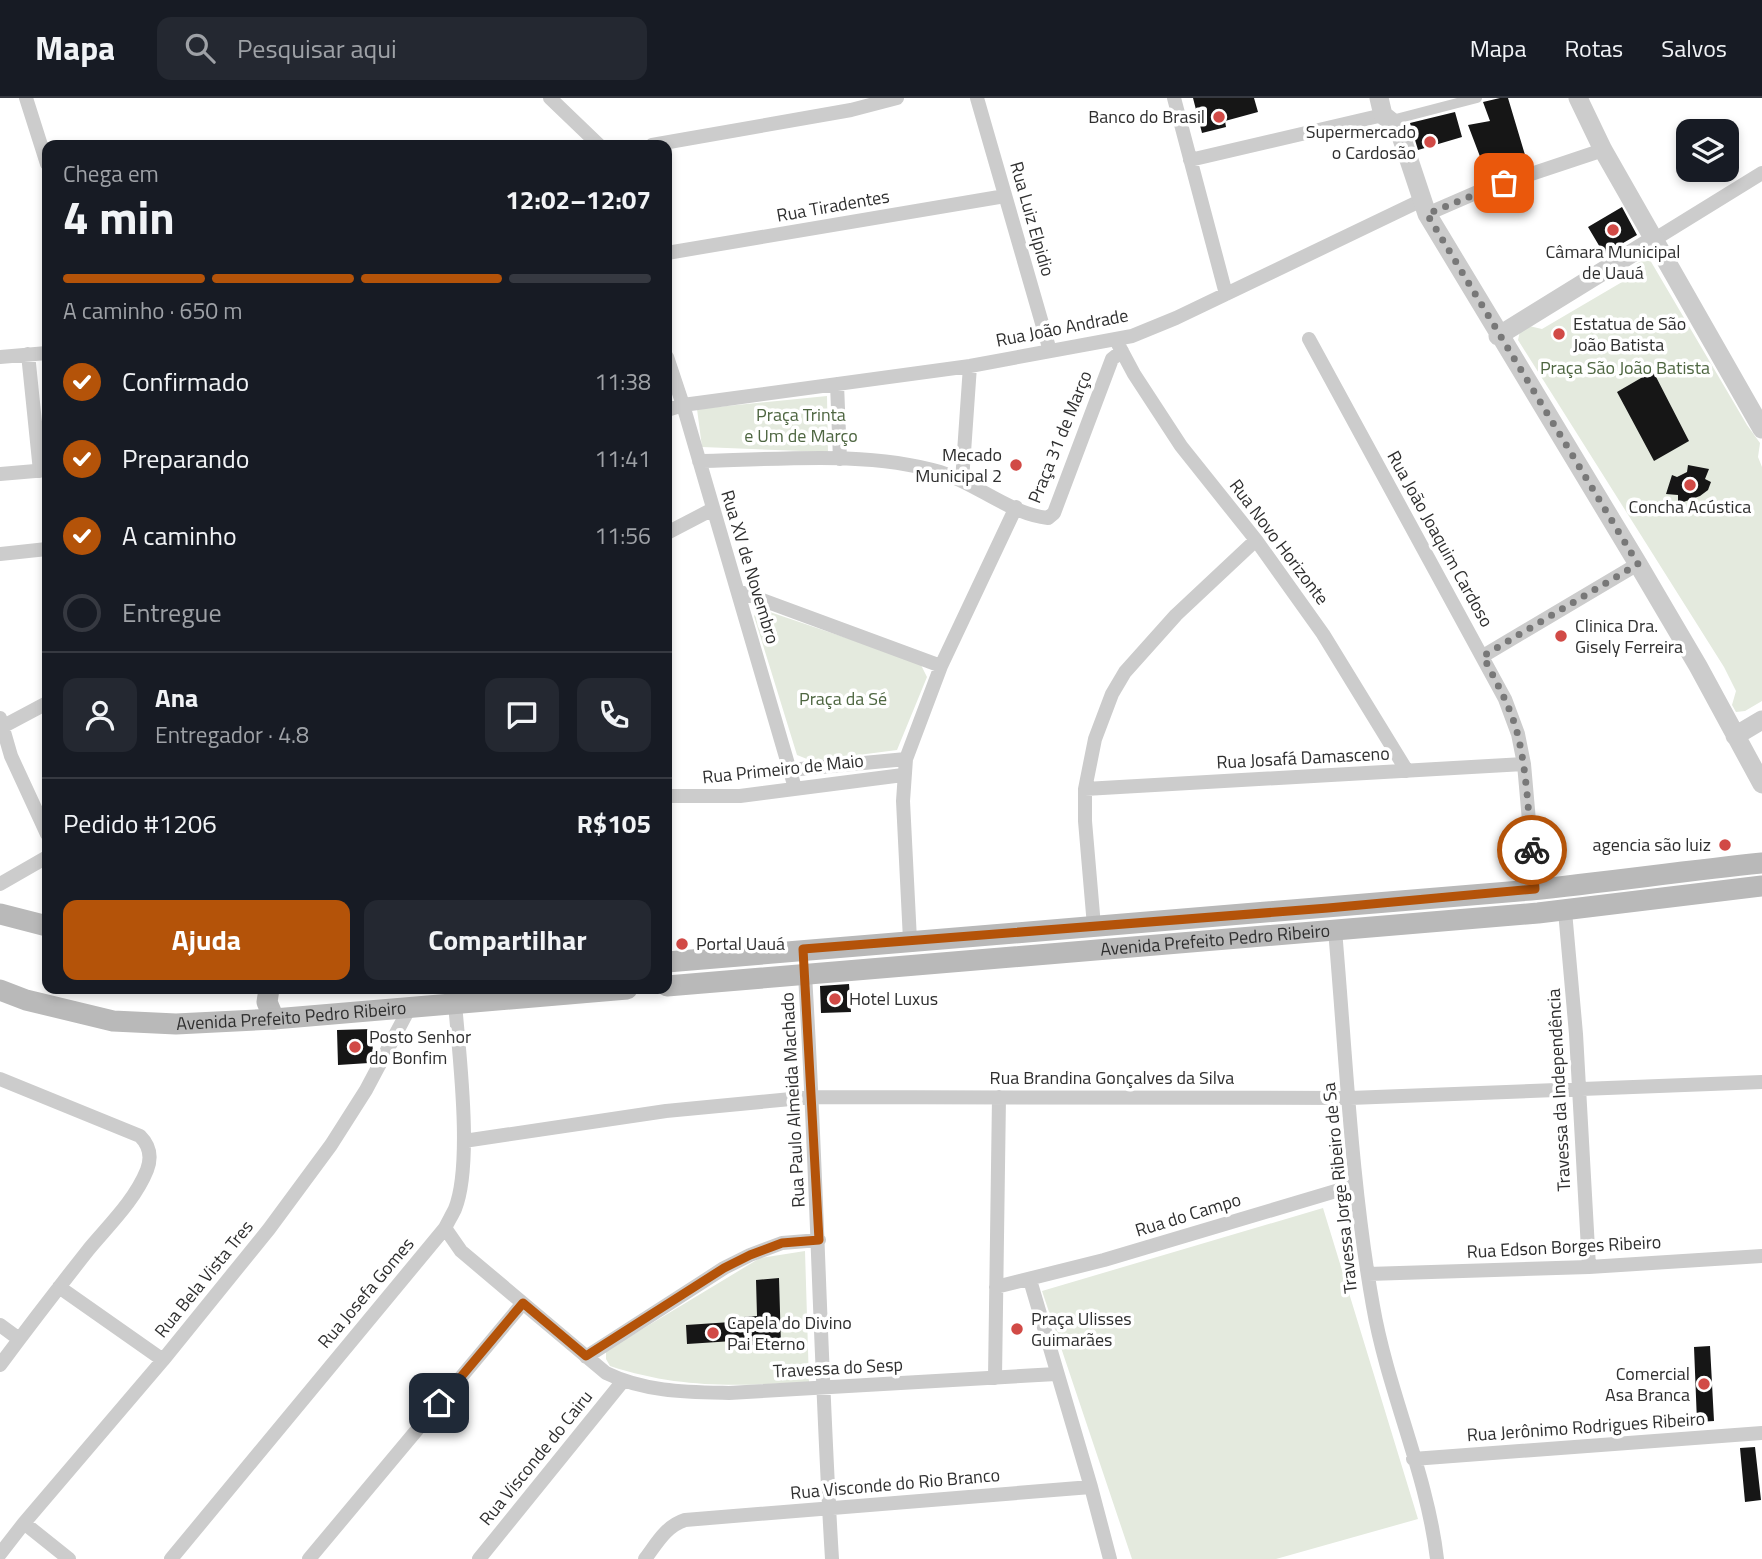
<!DOCTYPE html>
<html lang="pt">
<meta charset="utf-8">
<style>
body{margin:0;font-family:"Titillium Web",sans-serif;background:#242831;color:#f1f3f6;height:100vh;display:flex;flex-direction:column;font-size:26px;white-space:nowrap}
*{box-sizing:border-box;margin:0}
p{font-size:23px;color:#9ea1a6}
.icon{flex:none;width:38px;height:38px;fill:none;stroke:currentColor;stroke-width:2;stroke-linecap:round;stroke-linejoin:round}
.map{position:relative;flex:1;overflow:hidden}
.details{position:absolute;left:42px;top:42px;width:630px;height:854px;display:flex;flex-direction:column;background:#171b24;border-radius:14px;box-shadow:0 4px 10px #0003}
.details>*{flex:none}
.tools{position:absolute;left:1676px;top:21px;display:grid;gap:14px}
.tools a{display:grid;place-items:center;width:63px;height:63px;border-radius:14px;background:#171b24;box-shadow:0 4px 10px #0003;font-size:35px}
.pin{position:absolute;display:grid;place-items:center;width:60px;height:60px;color:#fff;margin:-30px;border-radius:14px;box-shadow:0 4px 10px #0006}
.courier{position:absolute;display:grid;place-items:center;width:70px;height:70px;margin:-35px;border:5px solid #b45309;border-radius:50%;background:#fff;color:#222;box-shadow:0 2px 9px #0007}
.head em{font-style:normal;font-weight:700}
.head div{display:flex;flex-direction:column-reverse}
.head{display:flex;align-items:center;justify-content:space-between;height:119px;padding:0 21px}
h1{font-size:46px;font-weight:700;line-height:52px}
.bar{display:grid;grid-template-columns:repeat(4,1fr);gap:10px 7px;align-content:center;height:84px;padding:0 21px}
.bar i{height:9px;border-radius:5px;background:#363941}
.bar .selected{background:#b45309}
.bar p{grid-column:span 4}
.line{display:flex;align-items:center;gap:18px;padding:0 21px;border-top:2px solid #363941}
.line div{flex:1}
.round{display:grid;place-items:center;flex:none;width:74px;height:74px;border-radius:14px;background:#242831}
ol{padding:0 21px;list-style:none}
li{display:flex;align-items:center;gap:21px;height:77px}
li p{margin-inline-start:auto}
li .icon{padding:7px;border-radius:50%;background:#b45309;color:#fff;stroke-width:4}
li:last-child{color:#9ea1a6}
li i{width:38px;height:38px;border:4px solid #363941;border-radius:50%}
.action{display:flex;gap:14px;margin-top:auto;padding:14px 21px}
.action a{flex:1;height:80px;border-radius:14px;background:#b45309;color:#fff;font-size:28px;font-weight:700;line-height:80px;text-align:center}
.action a+a{background:#242831;color:#f1f3f6}
header{display:flex;align-items:center;gap:42px;box-sizing:border-box;height:98px;padding:0 35px;background:#171b24;border-bottom:2px solid #363941}
header strong{font-size:33px}
nav{display:flex;gap:38px;margin-inline-start:auto;font-size:24px}
.search{width:490px;height:63px;background:#242831;display:flex;align-items:center;gap:18px;box-sizing:border-box;padding:0 24px;border-radius:14px;color:#9ea1a6;font-size:26px}
.map>svg:first-child{display:block}
.green{fill:#e4eade}
.building{fill:#161616}
.lines{fill:none;stroke-linecap:round;stroke-linejoin:round}
.pedestrian{stroke:#ccc;stroke-width:10}
.minor{stroke:#ccc;stroke-width:14}
.tertiary{stroke:#ccc;stroke-width:19}
.secondary{stroke:#b9b9b9;stroke-width:21}
.done{stroke:#787878;stroke-width:7;stroke-dasharray:0 12.6}
.route{stroke:#b45309;stroke-width:9}
.poi-dot{fill:#d14a46;stroke:#fff;stroke-width:2.5}
.labels{text-anchor:middle;stroke-width:7;stroke-linejoin:round;paint-order:stroke}
.poi-label{font-size:18px;fill:#2f2f2f;stroke:#fff;text-anchor:start}
.street-label{font-size:18px;fill:#2f2f2f;stroke:#fff}
.park-label{font-size:18px;fill:#4e6641;stroke:#fff}
</style>
<header>
<strong>Mapa</strong>
<div class="search"><svg class="icon" aria-label="search" viewBox="0 0 24 24"><circle cx="10" cy="10" r="6"/><path d="M15 15l6 6"/></svg>Pesquisar aqui</div>
<nav><a>Mapa</a><a>Rotas</a><a>Salvos</a></nav>
</header>
<div class="map">
<svg width="1762" height="1461" viewBox="0 0 1762 1461">
<rect width="100%" height="100%" fill="#fff"/>
<path class="green" d="M1645 161 1650 162 1747 327 1760 345 1758 359 1762 369V603L1745 613 1736 614 1732 607 1736 593 1724 569 1518 242 1520 233 1529 228 1542 231 1634 177 1636 166Z
M827 298 828 354 702 349 697 311Z
M758 512H764L920 565 927 579 897 652 812 663 797 657 754 518Z
M1323 1110 1418 1421 1276 1461H1132L1042 1193Z
M805 1153 809 1284C737 1288 680 1291 610 1268L606 1261V1253L760 1160Z"/>
<path class="building" d="M1193 0H1254L1258 14 1225 23 1226 29 1202 35Z
M1500 0H1508L1528 67 1487 77 1468 27 1490 23 1483 4Z
M1455 14 1462 39 1418 52 1410 25Z
M1622 109 1637 137 1604 156 1588 129Z
M1653 273 1689 343 1654 363 1617 294Z
M1688 367 1709 371 1705 381 1711 384 1708 392 1700 398 1678 406V397L1666 396 1672 377 1677 379 1687 374Z
M849 886 851 914 821 915 820 888Z
M372 931 373 958 369 965 338 967 337 932Z
M779 1180 781 1247H733V1243L687 1246 686 1227 731 1224V1220L757 1218 756 1182Z
M1710 1248 1714 1323 1697 1324 1694 1249Z
M1755 1349 1761 1402 1745 1404 1740 1350Z"/>
<g class="lines">
<path class="pedestrian" d="M1392 22 1477 0"/>
<path class="minor" d="M26 0 47 66
M550 0 599 47
M977 0 1050 253
M1174 0 1226 196
M652 47 851 12 897 0
M1190 62 1383 17
M1427 116 1480 93 1603 52
M1655 141 1762 75
M667 155 1005 98
M1309 241 1505 601 1518 636 1524 666 1535 791
M1118 246 1134 276 1181 348 1256 442 1323 536 1407 673
M28 256 40 373
M0 259 47 255
M667 259 683 307 795 690
M837 286 840 361
M667 312 683 307 970 268 1132 238 1176 220 1422 102
M699 363C776 362 865 352 940 374 976 385 1010 416 1048 420L1054 415 1112 261 1122 253
M0 376 47 372
M962 383 970 268
M667 435 713 411
M0 456 47 451
M738 493 941 568
M1483 558 1638 466
M0 620 11 658 47 736
M0 630 47 605
M790 672 906 661
M1085 691 1524 666
M667 698H740L903 677
M0 786 47 759
M1565 813 1576 936 1589 1169
M1094 828 1085 723V691L1095 641 1112 596 1125 574 1176 517 1256 442
M1335 832C1346 958 1351 1085 1373 1208 1388 1294 1427 1375 1437 1461
M910 842 903 703 906 661 941 568 1016 409
M805 877C817 1072 820 1266 832 1461
M0 981 140 1038C150 1048 152 1059 147 1072 135 1102 109 1127 89 1151 59 1189 29 1228 0 1267
M464 1043 666 1013 812 999 1350 1000 1762 984
M445 1130 461 1153 606 1275C645 1294 687 1294 729 1295L1056 1276
M1368 1176 1589 1169 1762 1158
M1030 1182 1091 1389
M59 1189 163 1262
M996 1189 1104 1162 1356 1087
M0 1227 19 1241
M586 1259 724 1170 750 1157 782 1145 819 1142
M995 1280 999 999
M1413 1361 1762 1335
M24 1425 69 1461
M0 1456 24 1425 163 1262 269 1131 331 1047 366 992 410 909
M171 1461 445 1130C448 1124 452 1117 455 1111 473 1066 459 956 455 905
M309 1461 523 1205
M479 1461 623 1283
M645 1461C657 1445 666 1428 685 1422L1091 1389 1110 1461"/>
<path class="tertiary" d="M1379 0 1383 17 1398 29 1427 116 1638 466 1698 568 1762 686
M1578 0 1603 52 1762 331
M1498 238 1655 141
M1735 638 1762 622"/>
<g class="secondary">
<path d="M0 816 47 828"/>
<path d="M667 864C955 838 1243 818 1531 792 1608 784 1685 773 1762 765"/>
<path id="s1" d="M667 888 1538 815 1762 788"/>
<path d="M269 891 267 904 274 921"/>
<path id="s2" d="M0 892 26 902 113 923 176 926 274 921 627 891"/>
</g>
</g>
<g class="lines">
<path class="done" d="M1504 85 1427 116 1638 466 1483 558C1496 584 1511 609 1518 638 1527 675 1528 714 1532 752"/>
<path class="route" d="M439 1305 523 1205 586 1258 724 1170 750 1157 782 1145 819 1142 803 851 1328 810 1535 791 1532 752"/>
</g>
<g class="poi-dot">
<circle cx="1219" cy="19" r="7"/>
<circle cx="1430" cy="44" r="7"/>
<circle cx="1613" cy="132" r="7"/>
<circle cx="1559" cy="236" r="7"/>
<circle cx="1016" cy="367" r="7"/>
<circle cx="1690" cy="387" r="7"/>
<circle cx="1561" cy="538" r="7"/>
<circle cx="1725" cy="747" r="7"/>
<circle cx="682" cy="846" r="7"/>
<circle cx="835" cy="901" r="7"/>
<circle cx="355" cy="949" r="7"/>
<circle cx="1017" cy="1231" r="7"/>
<circle cx="713" cy="1235" r="7"/>
<circle cx="1704" cy="1286" r="7"/>
</g>
<g class="labels">
<g class="poi-label">
<text x="1205" y="25" text-anchor="end">Banco do Brasil</text>
<text x="1416" y="40" text-anchor="end">Supermercado<tspan x="1416" dy="21">o Cardosão</tspan></text>
<text x="1613" y="160" text-anchor="middle">Câmara Municipal<tspan x="1613" dy="21">de Uauá</tspan></text>
<text x="1573" y="232">Estatua de São<tspan x="1573" dy="21">João Batista</tspan></text>
<text x="1002" y="363" text-anchor="end">Mecado<tspan x="1002" dy="21">Municipal 2</tspan></text>
<text x="1690" y="415" text-anchor="middle">Concha Acústica</text>
<text x="1575" y="534">Clinica Dra.<tspan x="1575" dy="21">Gisely Ferreira</tspan></text>
<text x="1711" y="753" text-anchor="end">agencia são luiz</text>
<text x="696" y="852">Portal Uauá</text>
<text x="849" y="907">Hotel Luxus</text>
<text x="369" y="945">Posto Senhor<tspan x="369" dy="21">do Bonfim</tspan></text>
<text x="1031" y="1227">Praça Ulisses<tspan x="1031" dy="21">Guimarães</tspan></text>
<text x="727" y="1231">Capela do Divino<tspan x="727" dy="21">Pai Eterno</tspan></text>
<text x="1690" y="1282" text-anchor="end">Comercial<tspan x="1690" dy="21">Asa Branca</tspan></text>
</g>
<g class="street-label">
<text transform="translate(833 108) rotate(-10)" y="6">Rua Tiradentes</text>
<text transform="translate(1032 121) rotate(74)" y="6">Rua Luiz Elpidio</text>
<text transform="translate(1062 230) rotate(-11)" y="6">Rua João Andrade</text>
<text transform="translate(1060 339) rotate(-68)" y="6">Praça 31 de Março</text>
<text transform="translate(1440 441) rotate(61)" y="6">Rua João Joaquim Cardoso</text>
<text transform="translate(1279 444) rotate(53)" y="6">Rua Novo Horizonte</text>
<text transform="translate(750 469) rotate(73)" y="6">Rua XV de Novembro</text>
<text transform="translate(1303 660) rotate(-3)" y="6">Rua Josafá Damasceno</text>
<text transform="translate(783 671) rotate(-6)" y="6">Rua Primeiro de Maio</text>
<text dy="6" stroke="none"><textPath href="#s1" startOffset="550">Avenida Prefeito Pedro Ribeiro</textPath></text>
<text dy="6" stroke="none"><textPath href="#s2" startOffset="296">Avenida Prefeito Pedro Ribeiro</textPath></text>
<text x="1112" y="986">Rua Brandina Gonçalves da Silva</text>
<text transform="translate(1559 992) rotate(-93)" y="6">Travessa da Independência</text>
<text transform="translate(793 1002) rotate(-93)" y="6">Rua Paulo Almeida Machado</text>
<text transform="translate(1340 1090) rotate(-96)" y="6">Travessa Jorge Ribeiro de Sa</text>
<text transform="translate(1188 1117) rotate(-17)" y="6">Rua do Campo</text>
<text transform="translate(1564 1149) rotate(-3)" y="6">Rua Edson Borges Ribeiro</text>
<text transform="translate(204 1181) rotate(-51)" y="6">Rua Bela Vista Tres</text>
<text transform="translate(366 1195) rotate(-50)" y="6">Rua Josefa Gomes</text>
<text transform="translate(838 1270) rotate(-3)" y="6">Travessa do Sesp</text>
<text transform="translate(1586 1329) rotate(-4)" y="6">Rua Jerônimo Rodrigues Ribeiro</text>
<text transform="translate(536 1360) rotate(-51)" y="6">Rua Visconde do Cairu</text>
<text transform="translate(895 1386) rotate(-5)" y="6">Rua Visconde do Rio Branco</text>
</g>
<g class="park-label">
<text x="1625" y="276">Praça São João Batista</text>
<text x="801" y="323">Praça Trinta<tspan x="801" dy="21">e Um de Março</tspan></text>
<text x="843" y="607">Praça da Sé</text>
</g>
</g>
</svg>
<div class="tools">
<a><svg class="icon" aria-label="layers" viewBox="0 0 24 24"><path d="M12 4l9 5-9 5-9-5zM3 14l9 5 9-5"/></svg></a>
</div>
<div class="pin" style="left:1504px;top:85px;background:#ea580c"><svg class="icon" aria-label="bag" viewBox="0 0 24 24"><path d="M5 8h14l-1 12H6zM9 8a3 3 0 0 1 6 0"/></svg></div>
<div class="pin" style="left:439px;top:1305px;background:#1f2937"><svg class="icon" aria-label="home" viewBox="0 0 24 24"><path d="M3 11l9-7 9 7M6 9v11h12V9"/></svg></div>
<div class="courier" style="left:1532px;top:752px"><svg class="icon" aria-label="bike" viewBox="0 0 24 24"><circle cx="6" cy="16" r="4"/><circle cx="18" cy="16" r="4"/><path d="M6 16l4-8h5l3 8M10 8l3 8H6M13 5h3"/></svg></div>
<section class="details">
<div class="head"><div><h1>4 min</h1><p>Chega em</p></div><em>12:02–12:07</em></div>
<div class="bar"><i class="selected"></i><i class="selected"></i><i class="selected"></i><i></i><p>A caminho · 650 m</p></div>
<ol>
<li><svg class="icon" aria-label="check" viewBox="0 0 24 24"><path d="M5 12l5 5 9-10"/></svg>Confirmado<p>11:38</p></li>
<li><svg class="icon" aria-label="check" viewBox="0 0 24 24"><path d="M5 12l5 5 9-10"/></svg>Preparando<p>11:41</p></li>
<li><svg class="icon" aria-label="check" viewBox="0 0 24 24"><path d="M5 12l5 5 9-10"/></svg>A caminho<p>11:56</p></li>
<li><i></i>Entregue</li>
</ol>
<div class="line" style="height:126px"><a class="round"><svg class="icon" aria-label="person" viewBox="0 0 24 24"><circle cx="12" cy="8" r="4"/><path d="M4 21q1-7 8-7t8 7"/></svg></a><div><b>Ana</b><p>Entregador · 4.8</p></div><a class="round"><svg class="icon" aria-label="chat" viewBox="0 0 24 24"><path d="M4 5h16v11H9l-5 4z"/></svg></a><a class="round"><svg class="icon" aria-label="phone" viewBox="0 0 24 24"><path d="M5 4h4l2 5-3 2q2 4 5 5l2-3 5 2v4C11 20 4 13 5 4z"/></svg></a></div>
<div class="line" style="height:91px"><div>Pedido #1206</div><b>R$105</b></div>
<div class="action"><a>Ajuda</a><a>Compartilhar</a></div>
</section>
</div>
